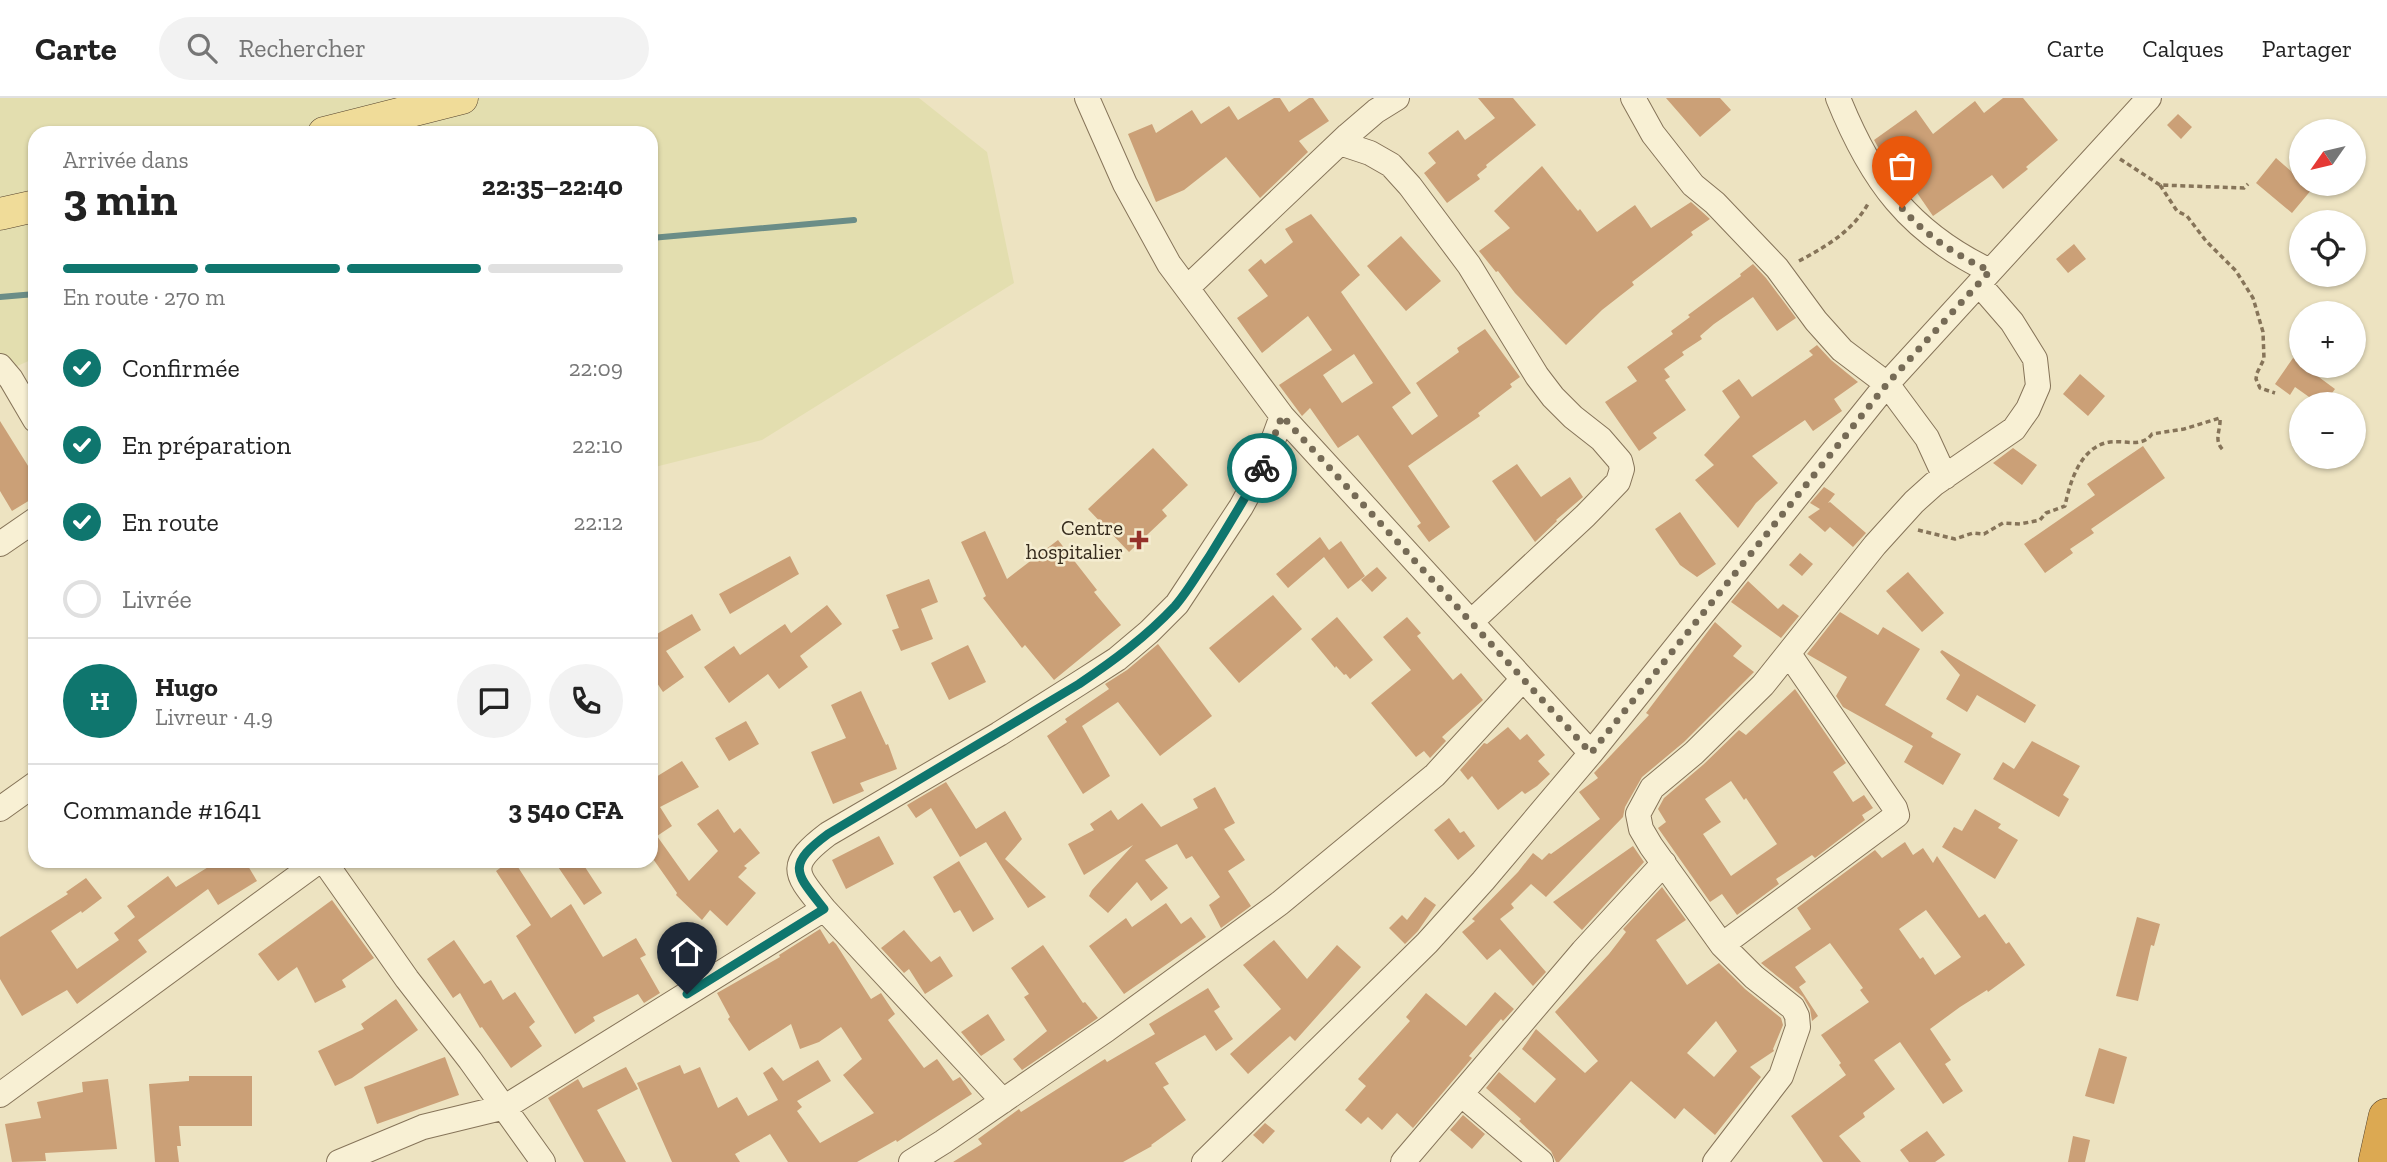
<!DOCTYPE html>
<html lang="fr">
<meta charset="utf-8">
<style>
body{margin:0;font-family:"Zilla Slab",serif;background:#f2f2f2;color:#222;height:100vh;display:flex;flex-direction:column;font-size:26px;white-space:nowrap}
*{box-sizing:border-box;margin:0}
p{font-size:23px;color:#767676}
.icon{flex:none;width:38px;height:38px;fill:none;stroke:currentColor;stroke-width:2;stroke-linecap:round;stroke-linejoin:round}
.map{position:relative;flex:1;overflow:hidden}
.details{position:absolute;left:28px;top:28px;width:630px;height:742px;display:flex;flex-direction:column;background:#fff;border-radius:21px;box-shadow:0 2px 5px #0004}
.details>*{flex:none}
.needle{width:46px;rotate:236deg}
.controls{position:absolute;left:2289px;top:21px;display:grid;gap:14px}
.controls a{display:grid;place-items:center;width:77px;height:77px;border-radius:50%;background:#fff;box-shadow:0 2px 5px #0004;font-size:35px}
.pin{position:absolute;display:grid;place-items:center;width:60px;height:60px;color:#fff;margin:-72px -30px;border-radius:50% 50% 50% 0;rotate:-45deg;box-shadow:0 0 7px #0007}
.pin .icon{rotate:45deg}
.courier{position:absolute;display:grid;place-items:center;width:70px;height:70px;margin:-35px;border:5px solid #0f766e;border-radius:50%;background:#fff;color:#222;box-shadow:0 2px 9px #0007}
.headline em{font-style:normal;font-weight:800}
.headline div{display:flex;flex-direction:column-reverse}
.headline{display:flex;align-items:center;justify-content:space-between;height:119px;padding:0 35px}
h1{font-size:46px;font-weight:800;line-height:52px}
.bar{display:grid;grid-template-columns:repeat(4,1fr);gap:10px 7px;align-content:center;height:84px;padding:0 35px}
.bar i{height:9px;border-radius:5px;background:#e0e0e0}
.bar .current{background:#0f766e}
.bar p{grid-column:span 4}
.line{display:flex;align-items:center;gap:18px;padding:0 35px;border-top:2px solid #e0e0e0}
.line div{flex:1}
.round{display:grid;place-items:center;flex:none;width:74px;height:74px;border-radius:37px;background:#f2f2f2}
ol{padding:0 35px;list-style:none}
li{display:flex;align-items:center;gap:21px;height:77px}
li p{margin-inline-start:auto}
li .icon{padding:7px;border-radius:50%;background:#0f766e;color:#fff;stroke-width:4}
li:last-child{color:#767676}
li i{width:38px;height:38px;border:4px solid #e0e0e0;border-radius:50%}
header{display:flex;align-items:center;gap:42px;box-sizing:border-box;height:98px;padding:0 35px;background:#fff;border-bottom:2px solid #e0e0e0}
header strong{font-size:33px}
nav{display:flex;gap:38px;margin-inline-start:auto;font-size:24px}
.search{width:490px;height:63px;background:#f2f2f2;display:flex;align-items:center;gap:18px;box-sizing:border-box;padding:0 24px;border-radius:38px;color:#767676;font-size:26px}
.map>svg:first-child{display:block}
.farmland{fill:#e3deaf}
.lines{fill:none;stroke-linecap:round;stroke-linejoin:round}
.stream{stroke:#6b8d87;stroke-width:6}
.building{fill:#cba077;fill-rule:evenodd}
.minor-casing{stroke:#867459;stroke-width:26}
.major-casing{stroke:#54422d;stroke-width:33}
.highway-casing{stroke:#54422d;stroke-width:38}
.path{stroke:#867459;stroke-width:3.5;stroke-dasharray:5 3.5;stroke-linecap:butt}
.minor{stroke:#f8f0d4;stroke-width:24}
.major{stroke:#f0dc99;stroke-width:32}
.highway{stroke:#dca952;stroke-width:37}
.done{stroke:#766b56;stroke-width:7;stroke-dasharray:0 12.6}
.route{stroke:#0f766e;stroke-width:9}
.poi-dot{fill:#95312a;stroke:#f5edd1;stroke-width:2.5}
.labels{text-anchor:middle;stroke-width:5;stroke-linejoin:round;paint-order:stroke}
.poi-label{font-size:21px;fill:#362b1d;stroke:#f5edd1;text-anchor:end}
</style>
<header>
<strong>Carte</strong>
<div class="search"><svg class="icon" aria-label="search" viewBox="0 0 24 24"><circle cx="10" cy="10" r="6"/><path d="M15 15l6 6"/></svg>Rechercher</div>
<nav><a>Carte</a><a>Calques</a><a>Partager</a></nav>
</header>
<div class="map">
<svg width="2387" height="1064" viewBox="0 0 2387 1064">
<rect width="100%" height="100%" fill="#ede3c1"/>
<path class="farmland" d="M0 0H919L987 54 1014 185 762 342 651 370V35H35V260L0 276Z"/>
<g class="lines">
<path class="stream" d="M651 140 854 122
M0 199 35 196"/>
</g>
<path class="building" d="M1274 0H1280L1289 14 1309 0H1313L1329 23 1299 43 1308 54 1260 100 1226 59 1184 92 1156 104 1128 36 1152 26 1156 35 1192 12 1201 26 1229 8 1238 22Z
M1478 0H1513L1536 27 1486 67 1487 69 1477 77 1480 81 1447 105 1424 75 1436 65 1428 55 1458 32 1465 42 1495 20Z
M1666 0H1720L1731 12 1700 39Z
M2003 0H2023L2058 42 2026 69 2028 71 2003 91 1992 77 1933 118 1913 89 1907 93 1891 72 1874 42 1916 12 1933 36 1975 3 1984 15Z
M2178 16 2192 29 2181 41 2167 27Z
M2276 60 2301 82V86H2306L2312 91 2292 115 2256 85Z
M1542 68 1578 113 1580 111 1597 134 1635 107 1651 130 1691 104 1710 121 1691 134 1693 137 1632 184 1634 187 1602 212 1566 247 1515 195 1498 173 1496 174 1479 153 1510 130 1494 113Z
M1311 116 1360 177 1341 194 1411 295 1392 309 1412 337 1438 318 1416 285 1459 254 1457 250 1485 231 1520 279 1510 286 1512 289 1478 315 1480 318 1408 368 1450 429 1429 444 1417 428 1421 425 1358 337 1338 350 1310 310 1302 318 1279 287 1332 252 1308 218 1262 255 1237 220 1268 198 1248 172 1261 161 1265 166 1293 144 1285 131ZM1354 256 1373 285 1342 305 1323 277Z
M1401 138 1441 183 1406 213 1367 168Z
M2074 146 2086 161 2068 175 2056 161Z
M1753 166 1766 180 1796 220 1777 233 1753 199 1714 226 1700 238 1702 241 1682 254 1684 257 1664 271 1670 279 1665 282 1686 312 1653 335 1657 340 1639 353 1605 304 1637 283 1627 269 1673 236 1671 233 1690 219 1688 217 1741 178 1740 176Z
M1817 247 1831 262 1858 284 1834 301 1842 313 1813 333 1805 322 1752 358 1778 385 1756 405 1738 430 1695 382 1714 367 1704 357 1740 319 1722 293 1739 281 1752 299 1813 257 1809 253Z
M2293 260 2335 291 2324 306H2319L2295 289 2290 297 2275 286Z
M2080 276 2105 298 2088 318 2063 296Z
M0 323 35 379V399L12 413 0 393Z
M2143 348 2165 380 2091 431 2094 435 2070 451 2073 455 2045 475 2024 446 2095 397 2087 386Z
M1153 350 1188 387 1162 412 1167 418 1129 454 1088 411Z
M2013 350 2037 367 2022 387 1993 365Z
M1517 366 1541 399 1570 379 1583 399 1556 422 1557 423 1535 444 1492 383Z
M1824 389 1835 396 1828 405 1830 404 1866 435 1853 449 1830 429 1825 434 1808 419 1820 411 1810 405Z
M1680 414 1716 466 1697 479 1680 467 1655 431Z
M985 433 1007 481 1058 442 1097 492 1094 494 1121 527 1054 582 1025 547 1022 550 983 500 986 498 961 444Z
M1320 439 1329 452 1341 443 1365 478 1348 491 1324 459 1288 490 1276 476Z
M1800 455 1813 466 1802 478 1789 467Z
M790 458 799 476 730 516 719 496Z
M1377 469 1387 480 1372 494 1361 482Z
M1908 474 1944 515 1922 534 1886 493Z
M929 481 938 504 921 511 933 541 901 553 892 532 899 530 886 497Z
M1748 483 1778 511 1783 506 1799 518 1781 540 1731 504Z
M1273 497 1302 531 1239 585 1209 550Z
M827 507 842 526 800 558 808 569 779 591 768 576 729 605 704 569 734 548 740 557 785 526 791 535Z
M1840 514 1878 537 1883 529 1920 551 1885 607 1933 635 1931 639 1961 656 1943 687 1904 664 1913 648 1843 609 1836 598 1847 579 1807 556Z
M692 516 701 532 666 553 684 579 663 594 651 576V531L655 537Z
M1337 519 1373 562 1350 581 1346 576 1344 577 1336 568 1335 570 1311 541Z
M1407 519 1421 535 1417 538 1453 582 1461 575 1483 602 1442 639 1446 643 1430 660 1424 653 1416 659 1371 605 1411 572 1383 539Z
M1715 524 1742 548 1733 558 1754 574 1684 644 1642 679 1625 709 1623 719 1546 799 1531 786 1511 806 1514 810 1500 821 1546 874 1533 888 1500 851 1487 862 1462 834 1475 823 1472 821 1518 774 1533 755 1542 762 1549 755 1551 756 1600 721 1579 694 1598 680 1594 675 1649 617 1646 615Z
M1158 546 1212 618 1160 658 1118 604 1082 628 1110 678 1083 696 1047 638 1067 624 1065 621 1109 591 1105 586 1127 572Z
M968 547 986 584 949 602 931 565Z
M1942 552 2036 607 2025 625 1977 597 1967 614 1946 601 1960 577 1940 554Z
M1795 591 1846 665 1833 674 1853 704 1864 697 1873 710 1862 717 1865 722 1815 760 1812 757 1776 781 1779 786 1737 817 1722 796 1710 804 1658 730 1666 724 1658 711 1664 700 1704 666 1739 632 1746 637ZM1731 683 1744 702 1746 700 1777 746 1731 778 1703 736 1721 724 1705 701Z
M861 593 886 647 888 646 897 671 860 685 864 693 833 706 811 654 846 640 831 607Z
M746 623 759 646 729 663 715 640Z
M1508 629 1520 642 1527 636 1545 657 1538 663 1550 676 1537 688 1525 696 1522 693 1498 712 1472 678 1468 682 1460 672 1484 645 1487 646Z
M2032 643 2080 668 2063 697 2069 701 2059 719 1993 681 2003 664 2014 671Z
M682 663 699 689 660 709 672 728 657 738 689 783 718 753 697 726 718 711 734 735 740 730 760 755 744 768 747 770 738 779 756 795 727 828 710 812 702 822 676 797 677 795 651 758V682Z
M946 684 976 731 1005 713 1022 741 1005 761 1046 799 1028 810 986 744 960 759 931 710 916 720 907 707Z
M1215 689 1235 725 1224 731 1245 762 1228 773 1251 808 1221 830 1209 807 1220 799 1192 758 1186 761 1177 746 1145 762 1168 790 1151 803 1137 784 1108 815 1089 798 1092 792 1133 747 1084 777 1068 746 1094 732 1090 726 1111 712 1118 722 1142 705 1161 729 1198 710 1193 701Z
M1975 711 2001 726 1998 730 2018 742 1995 781 1942 749 1954 729 1962 733Z
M1449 720 1460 735 1464 733 1475 748 1458 762 1434 732Z
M879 738 894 766 846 791 832 762Z
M1905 744 1913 757 1923 750 1933 765 1937 758 1979 820 1985 816 2006 846 2009 844 2025 867 1988 894 1987 892 1960 909 1930 931 1951 962 1945 966 1963 993 1943 1006 1900 944 1874 962 1895 991 1863 1015 1865 1019 1839 1038 1861 1064H1823L1791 1018 1846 977 1839 967 1841 965 1821 937 1869 904 1860 892 1863 890 1830 845 1795 869 1806 884 1799 889 1818 918 1812 923 1810 911 1803 899 1761 865 1811 831 1797 810 1875 752 1882 760ZM1926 812 1961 859 1935 877 1923 859 1920 861 1899 831Z
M1633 748 1644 764 1582 832 1553 804Z
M218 763H245L257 783 218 807 208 791 138 842 147 854 77 906 67 892 22 918 0 881V839L68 796 66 794 86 780 102 800 82 815 81 813 51 833 77 871 119 842 114 835 135 819 127 808 168 778 176 789Z
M510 763H514L551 820 571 806 603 859 636 840 646 857 640 860 660 895 644 905 638 896 593 919 595 923 575 936 516 838 531 827 496 773Z
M554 763H581L602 795 584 807Z
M959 763 994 821 973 834 960 812 954 815 933 779Z
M1662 789 1686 822 1656 842 1687 887 1719 865 1745 891 1781 920 1783 927 1773 951 1774 953 1750 969 1761 979 1715 1037 1684 1010 1675 1021 1631 983 1559 1064H1556L1551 1053 1519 1023 1521 1021 1486 990 1499 974 1535 1005 1556 981 1522 951 1536 931 1585 975 1598 963 1555 914 1609 856 1626 834 1623 831ZM1716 923 1737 953 1714 979 1687 955Z
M1425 799 1436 807 1418 833 1405 846 1389 830 1402 817 1407 822Z
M332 802 374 860 342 882 346 889 315 905 297 869 278 883 258 856Z
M1166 805 1181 826 1191 819 1206 839 1124 896 1089 848 1126 820 1132 829Z
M2137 819 2160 826 2154 848 2151 847 2138 903 2116 898Z
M820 831 829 846 833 843 836 846 871 901 881 895 895 916 888 922 924 970 937 961 953 983 960 979 972 996 897 1044 896 1042 857 1064H788L770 1036 735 1056 740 1064H672L637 985 680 967 684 976 700 969 718 1010 737 999 748 1018 778 1002 763 975 772 969 783 983 818 962 831 983 797 1003 802 1009 797 1013 820 1045 874 1015 843 977 862 961 841 929 819 944 800 951 791 926 749 953 728 921 730 919 717 895 780 859 779 857Z
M904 832 931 864 940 858 953 878 925 896 909 871 904 875 881 850Z
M454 842 484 886 491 882 503 902 515 894 535 924 529 929 542 948 511 970 482 929 480 930 460 895 453 900 427 861Z
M1274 842 1307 881 1337 847 1361 869 1295 943 1290 938 1248 976 1230 956 1281 911 1243 867Z
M1043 847 1083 905 1085 904 1098 920 1022 972 1013 961 1047 933 1024 899 1029 896 1011 870Z
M1208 890 1220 909 1214 913 1233 941 1216 953 1205 937 1155 965 1169 986 1163 989 1186 1022 1151 1047 1152 1048 1123 1064H953L982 1046 978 1041 1019 1011 1021 1014 1105 961 1107 964 1155 936 1149 926Z
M1495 894 1514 911 1503 923 1501 921 1469 958 1472 960 1413 1030 1397 1015 1382 1032 1368 1019 1361 1026 1345 1012 1366 988 1358 981 1410 923 1406 919 1426 895 1466 928Z
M396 901 418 932 352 980 335 988 318 953 364 931 361 926Z
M988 916 1005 942 981 958 961 934Z
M2099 950 2127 959 2114 1006 2085 998Z
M445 959 459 997 377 1026 364 989Z
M626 969 638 991 597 1012 626 1064H584L548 1000 578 981 583 990Z
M189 978H252V1028H179L181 1048H177L179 1064H155L149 986 189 983Z
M108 981 117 1051 45 1055 46 1063 12 1064 5 1026 41 1020 37 1004 83 994 82 984Z
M1463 1017 1485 1036 1472 1051 1450 1032Z
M1265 1025 1275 1033 1263 1046 1253 1037Z
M1927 1033 1945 1057 1935 1064H1909L1900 1052Z
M2073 1038 2090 1042 2085 1064H2068Z"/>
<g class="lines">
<g class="minor-casing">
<path id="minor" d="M1087 0 1125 86 1169 166 1282 318 1591 655
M1633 0 1653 36 1693 87 1715 105 1777 170 1816 223 1842 252 1887 286 1927 340 1945 379
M1838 0C1871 82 1909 134 1990 173
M1340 45 1370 55 1391 67 1410 88 1469 167 1537 278 1553 299 1573 319 1601 341 1620 363 1622 371 1618 384 1585 418 1471 524
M1187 190 1348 37 1376 13 1397 0
M0 268 11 281 35 322
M0 446 35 422
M0 711 35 686
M324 763 407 881 470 962 543 1064
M1722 847 1897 717 1895 710 1789 556
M1461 996 1541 1064
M0 997 319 763
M1003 1003 824 811C795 775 786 768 828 736L999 636 1078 586 1117 561 1149 534 1177 506 1241 409 1264 367 1282 318
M339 1064 423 1029 505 1009 824 811
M911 1064 943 1044 1106 932 1280 805 1435 677 1523 581
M1204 1064 1427 845 1483 783 1591 655 1887 286 2149 0
M1403 1064 1583 853 1664 765
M1715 1064 1781 978 1798 929 1797 918 1793 910 1754 879 1722 847 1651 748 1641 731 1638 716 1652 690 1694 655 1763 587 1875 447 1914 404 1934 386 2014 331 2028 311 2038 288 2035 261 2012 224 1979 186"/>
</g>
<g class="major-casing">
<path id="major" d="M324 35 462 0
M0 116 35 108"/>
</g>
<g class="highway-casing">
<path id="highway" d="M2377 1064 2387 1019"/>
</g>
<path class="path" d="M2120 61 2160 87 2244 90 2248 86
M2160 87 2177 113 2187 118 2206 143 2236 173 2253 200 2263 234 2264 261 2257 275 2256 281 2260 290 2275 295
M1799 163C1827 148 1854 132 1869 104
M1918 432 1955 441 1973 435 1984 436 2003 425 2020 426 2040 422 2046 415 2065 408C2070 383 2081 348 2110 344 2125 342 2142 350 2152 336L2184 331 2220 320C2221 332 2213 342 2223 352"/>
<use href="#minor" class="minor"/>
<use href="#major" class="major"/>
<use href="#highway" class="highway"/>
</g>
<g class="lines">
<path class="done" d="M1262 370 1282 318 1591 655 1887 286 1990 173C1956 157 1926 138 1902 110"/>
<path class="route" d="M687 896 824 811C796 775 785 768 828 736L1079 586C1113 563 1146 539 1175 508 1188 493 1198 475 1209 459 1227 430 1245 400 1262 370"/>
</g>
<path class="poi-dot" d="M1135.5 431.5h7v7h7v7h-7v7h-7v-7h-7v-7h7z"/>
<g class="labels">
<g class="poi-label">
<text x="1123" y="437">Centre<tspan x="1123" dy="24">hospitalier</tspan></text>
</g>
</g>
</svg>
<div class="controls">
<a><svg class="needle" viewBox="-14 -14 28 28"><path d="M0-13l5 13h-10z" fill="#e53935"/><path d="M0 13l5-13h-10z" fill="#767676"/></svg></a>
<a><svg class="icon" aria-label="locate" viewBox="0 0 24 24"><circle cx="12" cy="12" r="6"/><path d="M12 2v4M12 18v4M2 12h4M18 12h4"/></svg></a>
<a>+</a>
<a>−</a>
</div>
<div class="pin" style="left:1902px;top:110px;background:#ea580c"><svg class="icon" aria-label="bag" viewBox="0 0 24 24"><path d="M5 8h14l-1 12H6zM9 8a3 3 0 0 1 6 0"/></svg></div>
<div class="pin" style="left:687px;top:896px;background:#1f2937"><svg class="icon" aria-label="home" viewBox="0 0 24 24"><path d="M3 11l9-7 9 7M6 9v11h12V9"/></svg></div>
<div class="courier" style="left:1262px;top:370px"><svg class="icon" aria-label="bike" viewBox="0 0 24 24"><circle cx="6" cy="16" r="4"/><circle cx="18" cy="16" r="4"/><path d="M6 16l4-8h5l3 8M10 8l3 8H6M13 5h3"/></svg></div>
<section class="details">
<div class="headline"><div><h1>3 min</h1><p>Arrivée dans</p></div><em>22:35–22:40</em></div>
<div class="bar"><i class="current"></i><i class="current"></i><i class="current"></i><i></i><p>En route · 270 m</p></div>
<ol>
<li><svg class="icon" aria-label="check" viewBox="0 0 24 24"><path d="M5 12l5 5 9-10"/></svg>Confirmée<p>22:09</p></li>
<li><svg class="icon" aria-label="check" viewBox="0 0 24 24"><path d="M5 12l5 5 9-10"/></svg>En préparation<p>22:10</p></li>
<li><svg class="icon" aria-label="check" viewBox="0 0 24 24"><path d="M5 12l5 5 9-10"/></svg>En route<p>22:12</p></li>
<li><i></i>Livrée</li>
</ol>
<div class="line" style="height:126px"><b class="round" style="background:#0f766e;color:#fff">H</b><div><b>Hugo</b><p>Livreur · 4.9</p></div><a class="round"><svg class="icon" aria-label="chat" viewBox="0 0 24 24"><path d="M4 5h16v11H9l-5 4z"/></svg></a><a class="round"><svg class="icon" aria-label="phone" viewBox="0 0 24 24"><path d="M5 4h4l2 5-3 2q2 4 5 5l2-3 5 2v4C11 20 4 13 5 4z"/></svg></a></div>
<div class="line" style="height:91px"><div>Commande #1641</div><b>3 540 CFA</b></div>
</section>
</div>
